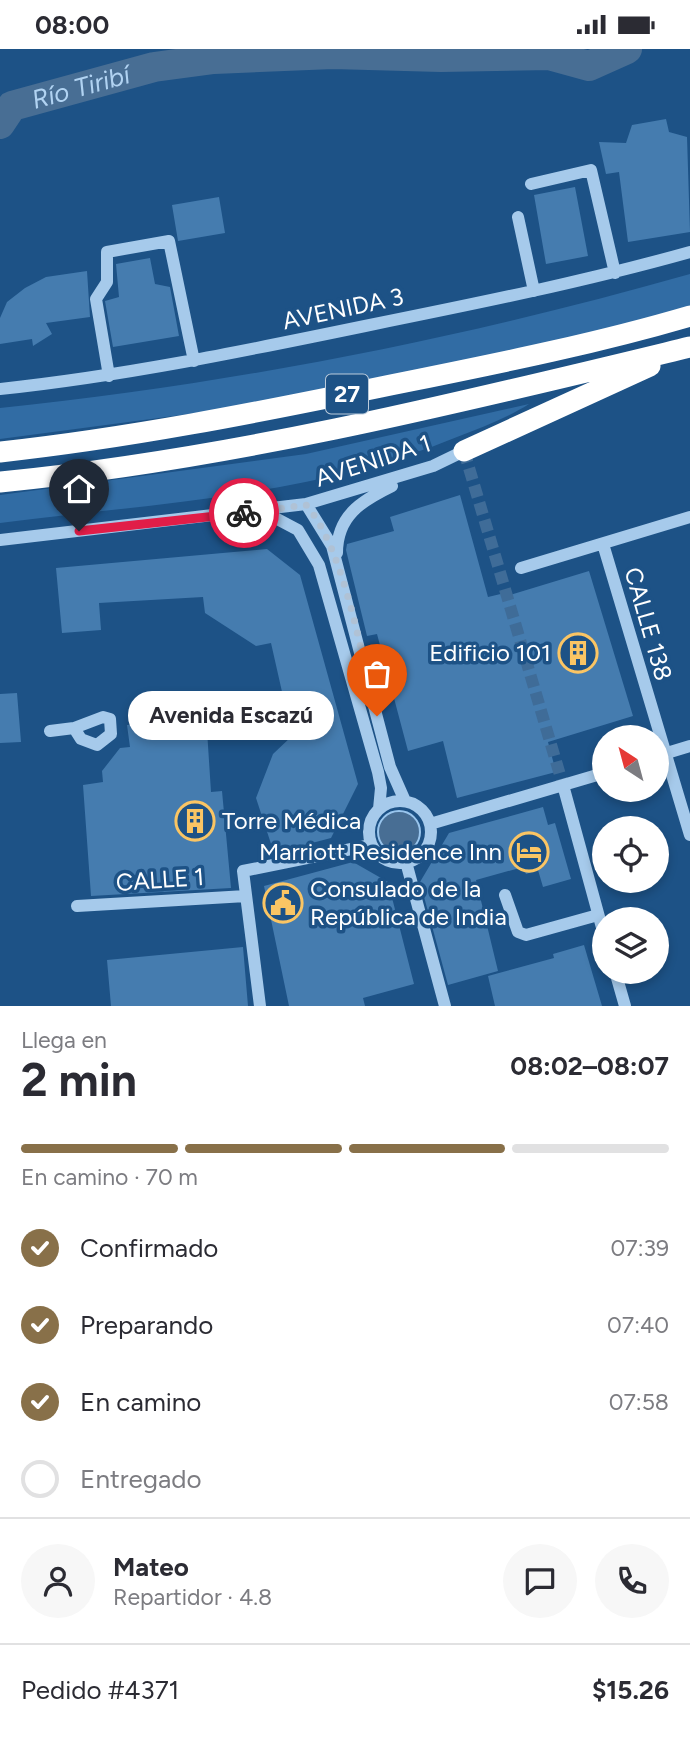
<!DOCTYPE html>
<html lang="es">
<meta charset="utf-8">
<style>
body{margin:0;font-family:Figtree,sans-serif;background:#f7f7f7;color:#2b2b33;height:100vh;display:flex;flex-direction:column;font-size:26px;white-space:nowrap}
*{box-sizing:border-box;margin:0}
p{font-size:23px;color:#7c7c81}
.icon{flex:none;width:38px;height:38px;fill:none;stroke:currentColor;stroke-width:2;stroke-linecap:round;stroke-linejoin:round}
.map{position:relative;height:957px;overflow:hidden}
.panel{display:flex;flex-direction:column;background:#fff;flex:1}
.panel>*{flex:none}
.needle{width:46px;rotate:324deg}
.fabs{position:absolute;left:592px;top:676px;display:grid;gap:14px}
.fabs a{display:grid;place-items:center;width:77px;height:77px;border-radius:50%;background:#fff;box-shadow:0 4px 10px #0003;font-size:35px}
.pin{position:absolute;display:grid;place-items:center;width:60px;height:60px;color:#fff;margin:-72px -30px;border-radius:50% 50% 50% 0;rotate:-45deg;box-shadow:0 0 7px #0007}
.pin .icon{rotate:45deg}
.courier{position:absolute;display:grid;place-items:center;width:70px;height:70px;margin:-35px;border:5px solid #e11d48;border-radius:50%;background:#fff;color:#222;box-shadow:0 2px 9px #0007}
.bubble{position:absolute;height:49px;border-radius:24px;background:#fff;box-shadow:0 4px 10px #0003;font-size:23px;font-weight:700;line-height:49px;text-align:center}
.overview em{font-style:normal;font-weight:700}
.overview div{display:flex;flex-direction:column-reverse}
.overview{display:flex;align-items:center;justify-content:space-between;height:119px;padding:0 21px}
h1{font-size:46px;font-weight:700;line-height:52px}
.bar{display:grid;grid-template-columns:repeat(4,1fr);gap:10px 7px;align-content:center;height:84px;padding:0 21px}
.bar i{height:9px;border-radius:5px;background:#e1e1e2}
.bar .active{background:#887049}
.bar p{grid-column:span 4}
.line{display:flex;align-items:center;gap:18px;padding:0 21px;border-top:2px solid #e1e1e2}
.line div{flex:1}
.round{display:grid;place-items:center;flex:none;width:74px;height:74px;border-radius:37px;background:#f7f7f7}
ol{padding:0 21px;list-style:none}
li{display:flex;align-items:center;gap:21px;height:77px}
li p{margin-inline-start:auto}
li .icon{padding:7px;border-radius:50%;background:#887049;color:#fff;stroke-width:4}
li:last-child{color:#7c7c81}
li i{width:38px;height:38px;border:4px solid #e1e1e2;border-radius:50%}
.status{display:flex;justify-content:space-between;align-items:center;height:49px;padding:0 35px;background:#fff;direction:ltr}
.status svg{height:19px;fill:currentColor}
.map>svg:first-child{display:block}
.green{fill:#316ca4}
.water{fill:#486e94;stroke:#99c5ed;stroke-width:2}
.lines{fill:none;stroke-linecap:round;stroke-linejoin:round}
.river{stroke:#486e94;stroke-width:30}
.building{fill:#457caf}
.minor-tunnel{stroke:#3f6c98;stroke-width:12;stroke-dasharray:12 6;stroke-linecap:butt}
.minor{stroke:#a6caeb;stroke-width:12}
.highway{stroke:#fff;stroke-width:21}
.done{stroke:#b0c2d5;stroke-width:7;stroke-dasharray:0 12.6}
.route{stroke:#e11d48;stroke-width:9}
.labels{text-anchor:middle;stroke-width:7;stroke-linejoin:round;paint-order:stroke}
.shield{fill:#1d5286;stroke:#bbcbdb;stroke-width:2}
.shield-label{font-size:23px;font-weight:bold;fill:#fff}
.street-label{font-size:24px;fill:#fff;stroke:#1d5286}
.poi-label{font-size:24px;fill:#fff;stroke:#1d5286;text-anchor:end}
.water-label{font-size:26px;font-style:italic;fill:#b1d3f2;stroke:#1d5286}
</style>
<div class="status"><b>08:00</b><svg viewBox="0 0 49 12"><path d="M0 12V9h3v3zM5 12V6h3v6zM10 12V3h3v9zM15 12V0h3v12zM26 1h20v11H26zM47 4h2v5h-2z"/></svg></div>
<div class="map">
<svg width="690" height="957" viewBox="0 0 690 957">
<rect width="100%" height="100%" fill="#1d5286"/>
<path class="green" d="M690 225V257L591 286 219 361 0 390V359C233 335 465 289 690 225Z
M529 355C507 369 482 378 457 388 311 448 155 454 0 474V446L306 405Z"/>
<path class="water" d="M378 783a21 21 0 1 1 42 0a21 21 0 1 1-42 0Z"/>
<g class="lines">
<path class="river" id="s1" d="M0 75 12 57 154 18 214 10 333 5 441 8 549 6 589 17 627 0"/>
</g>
<path class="building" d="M666 70 669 83 687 88 690 183 628 193 619 123 606 125 599 93 626 94 632 76Z
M575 138 588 207 546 215 534 146Z
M219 148 225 184 178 192 172 156Z
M150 209 155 235 170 238 179 287 113 298 105 252 119 248 116 215Z
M87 222 90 268 46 274 52 285 33 297 32 290 0 295V269L7 253 25 239 46 228Z
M460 446 488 548 509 543 510 546 589 522 633 667 548 693 556 723 457 749 443 692 408 702 377 585 367 587 346 501 347 495 394 482 390 468Z
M267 500 300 526 358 735 331 789 274 804 256 749 273 705 292 687 271 594 256 597 205 564 203 548 99 554 101 581 62 584 56 519Z
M17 644 21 693 0 694V645Z
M198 671 199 682 207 681 211 743 222 742 231 839 91 847 83 736 103 733 102 722 120 699 130 698 127 676Z
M543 758 548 776 555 774 571 830 543 838 538 821 526 825 523 818 476 831 498 922 448 936 420 833 449 784Z
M353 813 388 833 414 935 363 949 365 957H289L264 837Z
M584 896 602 957H495L488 927 554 909 553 905Z
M243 898 248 957H111L107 911Z"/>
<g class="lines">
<path class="minor-tunnel" d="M464 402 563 736"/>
<path class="minor" d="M531 135 591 121 615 224
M518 168 534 242
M109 327 96 250 107 233V203L169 192 194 312
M0 340C123 327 244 302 365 277 474 255 583 233 690 203
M306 455 332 497 390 718 405 752
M262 462 298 481 319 516 378 723 381 739 379 760
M0 491 306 455 433 417 464 402
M603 495 690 786
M337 504C337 467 361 452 392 437
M521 519 690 468
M50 682 74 679 103 668 110 670 111 685 97 696 81 690 74 679
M657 707 690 697
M563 736 604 886
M369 783a31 31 0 1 1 62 0a31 31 0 1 1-62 0Z
M430 775 604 724
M406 813 445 957
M505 846 518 883 526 886 598 866
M77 857 246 847
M615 922 625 957
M260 957 243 822 371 796"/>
<path class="highway" d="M464 402 650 317
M0 403C128 389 255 364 381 338 484 317 588 297 690 267
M0 433C233 410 463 353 690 298"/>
</g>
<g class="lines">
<path class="done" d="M244 464 306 456C345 500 361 608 377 667"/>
<path class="route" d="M79 482 244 464"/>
</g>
<defs>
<g id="building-ring" transform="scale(2.0125)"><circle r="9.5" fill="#1d5286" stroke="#fac564" stroke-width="1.5"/><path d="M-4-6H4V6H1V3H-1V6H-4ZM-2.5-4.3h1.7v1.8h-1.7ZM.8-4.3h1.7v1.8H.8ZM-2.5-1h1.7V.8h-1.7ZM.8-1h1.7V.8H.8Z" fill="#fac564"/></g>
<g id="hotel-ring" transform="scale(2.0125)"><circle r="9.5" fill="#1d5286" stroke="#fac564" stroke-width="1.5"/><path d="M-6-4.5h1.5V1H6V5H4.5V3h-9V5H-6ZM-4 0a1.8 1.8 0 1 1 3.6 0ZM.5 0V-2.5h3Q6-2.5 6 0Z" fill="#fac564"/></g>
<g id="civic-ring" transform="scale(2.0125)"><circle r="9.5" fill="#1d5286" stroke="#fac564" stroke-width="1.5"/><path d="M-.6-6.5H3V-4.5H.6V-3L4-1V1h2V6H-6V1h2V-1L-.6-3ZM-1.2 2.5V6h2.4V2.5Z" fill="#fac564"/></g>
</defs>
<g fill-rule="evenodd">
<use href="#building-ring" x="578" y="604"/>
<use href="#building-ring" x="195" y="772"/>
<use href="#hotel-ring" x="529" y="803"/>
<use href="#civic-ring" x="283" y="854"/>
</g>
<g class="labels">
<rect class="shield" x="326" y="325.5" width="42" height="39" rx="5"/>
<g class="shield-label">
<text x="347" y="353">27</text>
</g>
<g class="street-label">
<text transform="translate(343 260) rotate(-12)" y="8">AVENIDA 3</text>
<text transform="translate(373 412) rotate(-18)" y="8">AVENIDA 1</text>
<text transform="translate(648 575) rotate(74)" y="8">CALLE 138</text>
<text transform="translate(160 831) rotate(-4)" y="8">CALLE 1</text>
</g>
<g class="poi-label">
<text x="551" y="612">Edificio 101</text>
<text x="222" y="780" text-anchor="start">Torre Médica</text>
<text x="502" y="811">Marriott Residence Inn</text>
<text x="310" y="848" text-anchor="start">Consulado de la<tspan x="310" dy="28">República de India</tspan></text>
</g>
<g class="water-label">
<text dy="9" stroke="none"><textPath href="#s1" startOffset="93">Río Tiribí</textPath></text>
</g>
</g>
</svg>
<div class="fabs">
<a><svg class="needle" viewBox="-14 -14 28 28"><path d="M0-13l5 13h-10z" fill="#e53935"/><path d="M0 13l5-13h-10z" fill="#7c7c81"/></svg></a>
<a><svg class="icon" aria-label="locate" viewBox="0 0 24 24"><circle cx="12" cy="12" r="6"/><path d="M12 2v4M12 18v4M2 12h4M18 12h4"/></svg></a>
<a><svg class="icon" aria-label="layers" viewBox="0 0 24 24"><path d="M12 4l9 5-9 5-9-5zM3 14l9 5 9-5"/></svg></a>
</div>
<div class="pin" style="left:377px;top:667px;background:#ea580c"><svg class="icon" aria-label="bag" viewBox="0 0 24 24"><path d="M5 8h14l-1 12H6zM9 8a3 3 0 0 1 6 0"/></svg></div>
<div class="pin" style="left:79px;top:482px;background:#1f2937"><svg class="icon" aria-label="home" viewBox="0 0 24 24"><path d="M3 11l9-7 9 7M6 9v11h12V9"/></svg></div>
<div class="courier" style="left:244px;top:464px"><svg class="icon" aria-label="bike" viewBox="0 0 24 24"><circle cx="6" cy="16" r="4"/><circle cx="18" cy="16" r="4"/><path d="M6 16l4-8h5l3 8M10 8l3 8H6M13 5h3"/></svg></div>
<div class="bubble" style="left:128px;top:642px;width:206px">Avenida Escazú</div>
</div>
<section class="panel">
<div class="overview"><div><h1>2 min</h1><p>Llega en</p></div><em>08:02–08:07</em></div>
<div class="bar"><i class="active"></i><i class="active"></i><i class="active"></i><i></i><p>En camino · 70 m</p></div>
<ol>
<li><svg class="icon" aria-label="check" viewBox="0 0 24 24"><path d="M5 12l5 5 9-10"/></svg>Confirmado<p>07:39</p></li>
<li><svg class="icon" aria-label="check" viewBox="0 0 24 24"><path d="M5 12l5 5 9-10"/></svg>Preparando<p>07:40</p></li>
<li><svg class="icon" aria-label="check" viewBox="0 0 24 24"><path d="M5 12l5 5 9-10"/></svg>En camino<p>07:58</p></li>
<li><i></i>Entregado</li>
</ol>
<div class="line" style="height:126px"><a class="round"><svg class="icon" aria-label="person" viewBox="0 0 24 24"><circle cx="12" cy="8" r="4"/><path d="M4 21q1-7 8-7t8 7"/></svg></a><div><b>Mateo</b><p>Repartidor · 4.8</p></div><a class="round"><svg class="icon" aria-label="chat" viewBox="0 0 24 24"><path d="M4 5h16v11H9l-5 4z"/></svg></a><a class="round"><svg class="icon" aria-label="phone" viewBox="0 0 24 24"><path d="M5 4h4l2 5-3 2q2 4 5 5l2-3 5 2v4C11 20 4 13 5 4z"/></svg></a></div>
<div class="line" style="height:91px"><div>Pedido #4371</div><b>$15.26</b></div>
</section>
